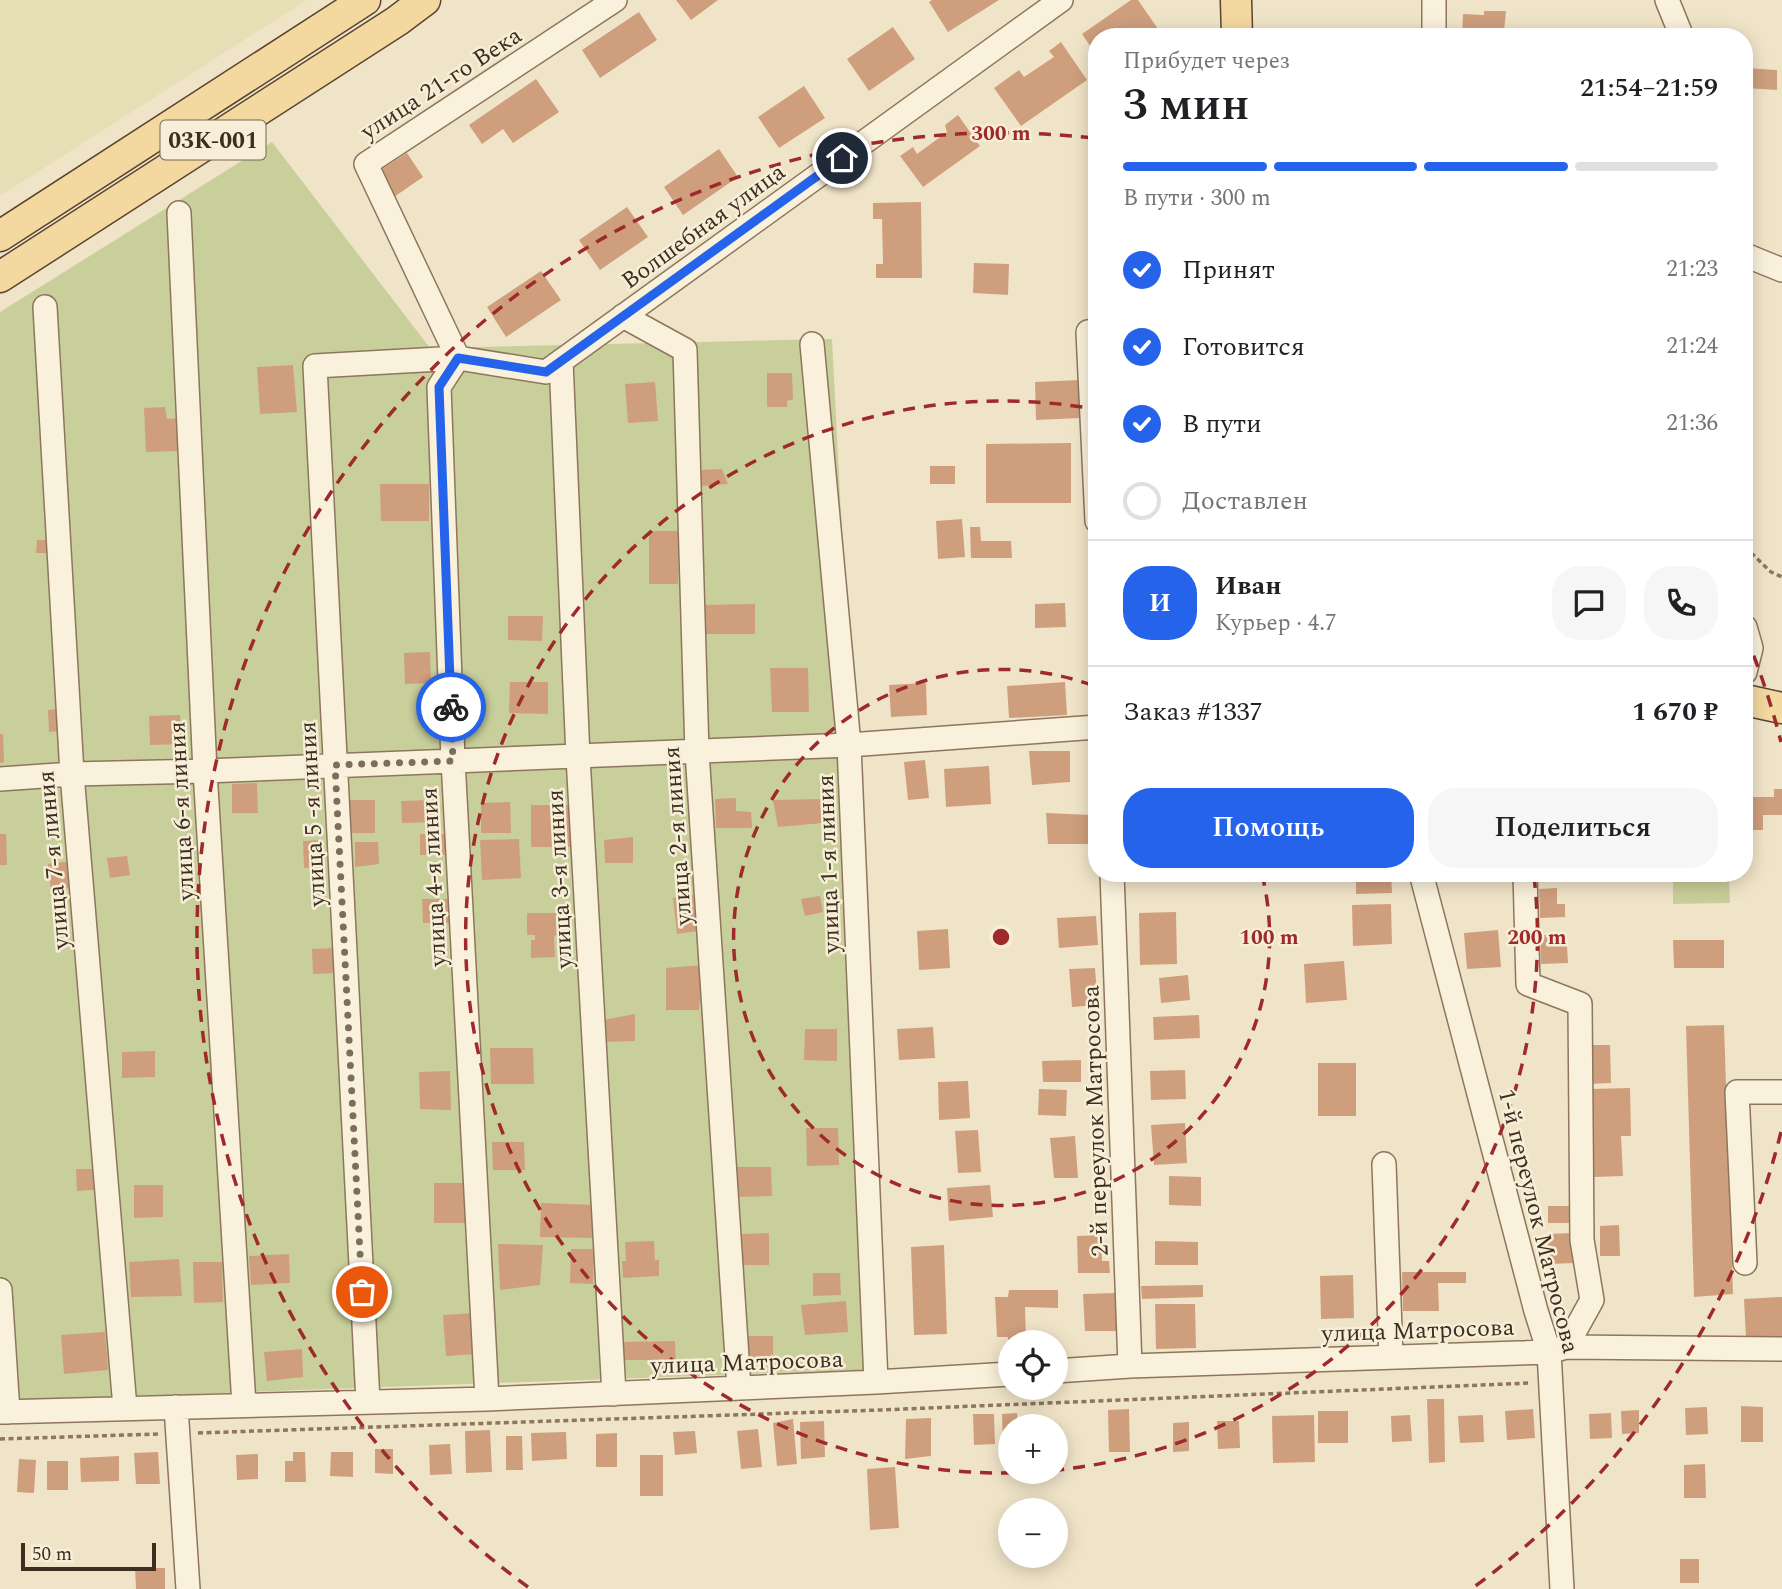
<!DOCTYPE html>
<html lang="ru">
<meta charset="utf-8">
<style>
body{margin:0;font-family:Spectral,serif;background:#f6f6f6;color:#202124;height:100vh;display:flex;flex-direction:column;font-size:26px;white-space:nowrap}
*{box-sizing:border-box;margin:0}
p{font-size:23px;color:#757577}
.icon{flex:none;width:38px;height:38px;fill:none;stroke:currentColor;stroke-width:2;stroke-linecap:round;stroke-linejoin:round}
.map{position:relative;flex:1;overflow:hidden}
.panel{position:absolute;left:1088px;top:28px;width:665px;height:854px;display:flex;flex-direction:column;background:#fff;border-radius:28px;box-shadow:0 4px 18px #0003}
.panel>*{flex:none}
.controls{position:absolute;left:998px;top:1330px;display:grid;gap:14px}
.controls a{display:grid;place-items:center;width:70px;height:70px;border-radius:50%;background:#fff;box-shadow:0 4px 18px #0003;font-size:35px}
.scale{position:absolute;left:21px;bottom:18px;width:135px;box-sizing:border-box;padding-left:7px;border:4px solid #3d2e20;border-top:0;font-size:19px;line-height:24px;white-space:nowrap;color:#3d2e20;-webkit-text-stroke:5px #f7eed8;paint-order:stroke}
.pin{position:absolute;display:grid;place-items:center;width:60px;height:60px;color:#fff;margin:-30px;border:4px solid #fff;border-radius:50%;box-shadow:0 2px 7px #0007}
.courier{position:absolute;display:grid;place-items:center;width:70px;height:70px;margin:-35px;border:5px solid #2563eb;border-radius:50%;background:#fff;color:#222;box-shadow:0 2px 9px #0007}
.summary em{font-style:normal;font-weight:600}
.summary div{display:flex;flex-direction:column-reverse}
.summary{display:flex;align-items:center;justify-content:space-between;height:119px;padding:0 35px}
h1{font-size:46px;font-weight:600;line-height:52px}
.bar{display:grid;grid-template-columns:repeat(4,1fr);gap:10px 7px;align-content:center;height:84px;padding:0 35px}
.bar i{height:9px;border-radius:5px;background:#e0e0e0}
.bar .selected{background:#2563eb}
.bar p{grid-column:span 4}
.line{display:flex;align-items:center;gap:18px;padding:0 35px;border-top:2px solid #e0e0e0}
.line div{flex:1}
.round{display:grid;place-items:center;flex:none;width:74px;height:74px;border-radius:28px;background:#f6f6f6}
ol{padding:0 35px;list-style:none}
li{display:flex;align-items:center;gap:21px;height:77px}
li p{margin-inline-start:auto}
li .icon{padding:7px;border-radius:50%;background:#2563eb;color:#fff;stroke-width:4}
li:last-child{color:#757577}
li i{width:38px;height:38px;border:4px solid #e0e0e0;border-radius:50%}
.button{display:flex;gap:14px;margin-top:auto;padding:14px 35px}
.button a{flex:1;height:80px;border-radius:28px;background:#2563eb;color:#fff;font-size:28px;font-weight:600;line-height:80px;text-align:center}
.button a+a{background:#f6f6f6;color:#202124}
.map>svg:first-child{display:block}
.farmland{fill:#e6deb5}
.green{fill:#c9cf9b}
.building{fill:#cf9f7d}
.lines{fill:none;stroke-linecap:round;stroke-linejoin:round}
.minor-casing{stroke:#8d765c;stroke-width:26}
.major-casing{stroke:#5b4430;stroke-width:33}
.path{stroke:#8d765c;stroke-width:3.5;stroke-dasharray:5 3.5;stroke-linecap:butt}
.minor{stroke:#faf1dc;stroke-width:23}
.major{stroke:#f3d9a0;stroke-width:30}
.done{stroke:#7c6e5b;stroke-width:7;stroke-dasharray:0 12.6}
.route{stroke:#2563eb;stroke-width:9}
.ring{fill:none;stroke:#9e2a2b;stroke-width:3.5;stroke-dasharray:12 9}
.labels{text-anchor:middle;stroke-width:5;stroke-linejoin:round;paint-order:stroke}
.shield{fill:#f7eed8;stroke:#756857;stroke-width:2}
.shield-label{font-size:23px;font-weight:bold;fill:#3d2e20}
.street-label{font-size:24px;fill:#3d2e20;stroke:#f7eed8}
.centre{fill:#9e2a2b;stroke:#f7eed8;stroke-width:3.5}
.ring-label{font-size:21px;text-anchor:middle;font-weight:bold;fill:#9e2a2b;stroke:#f7eed8;stroke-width:5;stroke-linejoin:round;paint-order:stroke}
</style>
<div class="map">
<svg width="1782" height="1589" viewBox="0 0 1782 1589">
<rect width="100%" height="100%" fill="#f0e4c8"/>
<path class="farmland" d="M0 0H307L0 196Z"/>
<path class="green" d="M272 142 430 348 832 339 885 1369 0 1401V312Z
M1673 873H1729L1730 903 1673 904Z"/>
<path class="building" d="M676 0H718L691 20Z
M932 0H999L948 32 929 2Z
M1131 0H1138L1158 29 1147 37H1097V56L1082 34Z
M1484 11H1506L1504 31 1486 30V37H1462L1463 14 1484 15Z
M639 12 657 40 600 78 582 50Z
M893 27 915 59 869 91 847 59Z
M1372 30 1410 31V37H1372Z
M1061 42 1087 80 1021 126 994 88 1019 70 1024 77 1054 57 1049 51Z
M1745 68 1777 70V90L1745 88Z
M536 79 559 112 513 143 503 129 482 144 469 125Z
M804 86 825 118 779 148 758 117Z
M958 115 980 146 923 187 900 156 913 147 917 154 947 132 945 125Z
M719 149 738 177 683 215 664 187Z
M407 153 423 177 391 199 379 171Z
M921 202 922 278H876V264H883L882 219H873V203Z
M627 207 648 237 600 270 579 240Z
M974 263 1009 264 1008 295 973 293Z
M541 271 561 300 506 337 487 307Z
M293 365 297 412 260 414 257 367Z
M767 373H792L793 399 787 401V407H767Z
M1079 380 1081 418 1036 420 1035 382Z
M655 382 658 421 628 423 625 384Z
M165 407 167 419 179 418 180 451 146 452 144 408Z
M1071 443V503H986V444Z
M930 466H955V484H930Z
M722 469 728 484 700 486V470Z
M380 484H429V521H381Z
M962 519 965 557 938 559 936 521Z
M970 527H980L981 541H1011L1012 558H971Z
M649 531H679L678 584H649Z
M37 540H59L58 553H36Z
M1065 603 1066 627 1035 628V604Z
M755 604V634H699V605Z
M508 616H543L542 641 508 640Z
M430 652 431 683 405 684 404 653Z
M770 668H808L809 712H772Z
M510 682H548V714L509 713Z
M1065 682 1067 715 1009 718 1007 686Z
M926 683 927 715 891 717 889 685Z
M71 708 72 730 49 732 48 710Z
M180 715 181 744 150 745 149 716Z
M0 734H3L4 762 0 763Z
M1029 751H1070V782L1032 785Z
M925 760 929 798 908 800 904 762Z
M989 766 991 804 946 807 944 769Z
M257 783 258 813H232V784Z
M1774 789H1782V815H1763V830H1751V797H1774Z
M736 798V811L751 812 752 828H716L715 799Z
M822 799 823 823 778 827 773 800Z
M350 800H375V833H350Z
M434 800V822L402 823 401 801Z
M510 802 511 833H481V803Z
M531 805H572L571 847H531Z
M1046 813 1091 815 1093 844H1048Z
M0 834H6L7 865H0Z
M420 834H451V855H420Z
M633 837V863H605L604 840Z
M519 839 521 878 482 880 480 840Z
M323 840 324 867 304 868 303 841Z
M355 842H378L379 864 355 867Z
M127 856 130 875 110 878 107 858Z
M81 860 85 886 51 890 48 864Z
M1204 873H1242V877L1204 878Z
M1356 873H1391L1392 893 1356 894Z
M1557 888V904H1565V917L1540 918 1539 889Z
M693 895 697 931 677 934 673 898Z
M820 896 823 912 805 916 801 899Z
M422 899H451V923H423Z
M1391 904 1392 944 1353 946 1352 905Z
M1176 912 1177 964 1140 965 1139 913Z
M527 913H559L560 935 554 936 555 957 531 958V940H535V935H527Z
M1096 916 1098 945 1059 948 1057 918Z
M948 929 950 968 919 970 917 931Z
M1498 930 1501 967 1467 969 1464 933Z
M1540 935H1559V945H1567L1568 963 1541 964Z
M1673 940H1724V968H1674Z
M334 948 335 973 313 974 312 949Z
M1344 961 1347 1000 1306 1003 1304 964Z
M703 965 699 1010H666V968Z
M1095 968 1098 1005 1072 1007 1069 969Z
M1188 975 1190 1000 1161 1003 1159 978Z
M635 1014V1041L604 1042 603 1020Z
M1199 1015 1200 1038 1154 1040 1153 1017Z
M1724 1025 1733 1294 1694 1297 1686 1026Z
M933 1027 935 1058 899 1060 897 1029Z
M805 1029H837V1061L804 1060Z
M1585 1045H1610L1611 1083 1586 1084Z
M490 1048H533L534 1084H491Z
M155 1051V1077L122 1078V1052Z
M1081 1060V1082H1043L1042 1061Z
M1318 1063H1356V1116H1318Z
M1185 1070 1186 1099 1151 1100 1150 1071Z
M450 1071 451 1110 420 1109 419 1072Z
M968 1081 970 1118 939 1120 938 1082Z
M1630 1088 1631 1136H1621L1623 1176 1594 1177 1593 1161H1582V1153H1593L1590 1089Z
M1039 1089 1067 1090 1066 1116 1038 1115Z
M1185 1123 1187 1163 1154 1165 1151 1125Z
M806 1128H838L839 1165 807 1166Z
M978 1130 981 1172 958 1173 955 1131Z
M1075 1136 1078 1178H1054L1050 1138Z
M492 1142H524L525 1170H493Z
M736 1167H771L772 1196 737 1197Z
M76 1169H103L105 1189 77 1191Z
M1169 1176 1201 1177V1206L1169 1205Z
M434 1183H466V1223H434Z
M134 1185H163V1217L134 1218Z
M990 1185 993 1217 949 1221 947 1188Z
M541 1203 595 1205 594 1238 540 1237Z
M1548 1206H1576L1577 1223H1548Z
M1619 1225 1620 1256H1600V1226Z
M769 1233V1265H743L742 1234Z
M1573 1233 1575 1263 1548 1264 1547 1234Z
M1101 1235 1102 1261H1109L1110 1273H1078L1077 1236Z
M654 1241 655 1260H659V1276L623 1278 622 1261H626L625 1242Z
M1155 1241 1198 1242V1265H1155Z
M498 1244 543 1245 540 1285 500 1290Z
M944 1245 947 1334 914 1335 911 1247Z
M571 1249H594L593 1284 570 1283Z
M289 1254 290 1283 251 1285 249 1256Z
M179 1259 182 1296 131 1297 129 1262Z
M193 1262H222L223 1302 194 1303Z
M1402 1272H1466V1283H1438L1439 1311H1403Z
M813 1273H840L841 1295 813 1296Z
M1353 1275 1354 1318 1321 1319 1320 1276Z
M1203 1285V1297L1142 1299 1141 1286Z
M1009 1290H1058V1308L1025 1307 1026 1342H1008V1337H997L995 1297H1008Z
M1115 1293 1119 1331H1085L1083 1294Z
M1782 1297V1336L1746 1338 1744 1299Z
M846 1301 848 1332 805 1335 801 1305Z
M1155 1304H1195L1196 1348 1156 1349Z
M473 1313 476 1354 446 1356 443 1315Z
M105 1332 108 1370 64 1374 61 1335Z
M747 1336H773V1364L746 1363Z
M675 1341 676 1368 653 1369 652 1360H621L620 1342Z
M302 1349 303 1377 267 1381 264 1352Z
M1427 1399H1444L1445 1462 1429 1463Z
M1741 1406 1763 1407V1442H1741Z
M1707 1407 1708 1434 1686 1435 1685 1408Z
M1129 1409 1130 1452H1109L1108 1410Z
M1533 1409 1535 1438 1507 1440 1505 1411Z
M1639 1410V1433L1622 1434 1621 1411Z
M1318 1411H1348V1443H1318Z
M1017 1413 1018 1426H1010V1443L1003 1444 1002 1414Z
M1611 1413 1612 1438 1590 1439 1589 1414Z
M973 1414H994L995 1444 974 1445Z
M1314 1415 1315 1462 1273 1463 1272 1416Z
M1410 1415 1412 1441 1392 1442 1391 1416Z
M1483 1415 1484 1442 1460 1443 1458 1416Z
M931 1418V1456L905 1459 906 1419Z
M793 1419 797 1464 777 1466 773 1423Z
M824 1421 825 1457 801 1459 800 1422Z
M1217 1421H1239L1240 1448 1218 1449Z
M1189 1422V1451L1173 1452V1423Z
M758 1429 762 1467 741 1469 737 1431Z
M490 1430 492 1472 466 1473 465 1431Z
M695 1431 697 1453 675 1455 673 1432Z
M566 1432 567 1459 532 1461 531 1433Z
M617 1433V1467H596V1434Z
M506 1436H522L523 1470H506Z
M450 1444 452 1474 430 1475 429 1445Z
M375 1449H393V1474L375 1473Z
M158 1452 160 1484H136L134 1453Z
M293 1452H305L306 1482H285V1461H293Z
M331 1452H353V1477L330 1476Z
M258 1454V1479L237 1480 236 1455Z
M640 1455H663V1496H640Z
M119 1456V1481L81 1482 80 1458Z
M19 1459 36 1460 34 1493 17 1492Z
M47 1461H68V1490H47Z
M1705 1464 1706 1498H1684V1465Z
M895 1467 899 1528 870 1530 867 1469Z
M1680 1559H1699V1583H1680Z
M135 1568H165V1589H136Z"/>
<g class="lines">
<g class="minor-casing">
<path id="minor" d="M615 0 366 164 458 358 546 372 1061 0
M1667 0 1682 37
M1434 37V0
M179 213 205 771 244 1405
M1745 255 1782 270
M45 307 72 774 125 1408
M623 316 685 350 697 752 739 1388
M1097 331 1088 332 1097 521
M812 344 849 745 876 1382
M458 358 439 387 453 760 487 1399
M561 361 578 757 614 1394
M1745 627 1751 648 1745 672
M0 779 72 774 205 771 849 745 1097 727
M1112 873 1130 1366
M1421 873 1536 1311 1549 1352 1562 1589
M1525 873 1528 984 1580 1004 1582 1240 1592 1300 1566 1347
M1384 1164 1391 1357
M1745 1263 1737 1092H1782
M0 1290 8 1412
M1055 1371 1130 1366 1549 1352 1566 1347 1782 1349
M368 1402 315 366 458 358
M176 1407 188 1589
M0 1412 487 1399 876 1382 1010 1374"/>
</g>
<g class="major-casing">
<path id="major" d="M1236 0 1237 37
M0 236 365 0
M0 277 397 21 425 0
M1745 700 1782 708"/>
</g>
<path class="path" d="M1745 547 1771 572 1782 577
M198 1433 880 1410 1530 1383
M0 1439 159 1434"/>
<use href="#minor" class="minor"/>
<use href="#major" class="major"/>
</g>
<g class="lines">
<path class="done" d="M362 1292 335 765 453 761 451 707"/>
<path class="route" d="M451 707 439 387 458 358 546 372 842 158"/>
</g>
<g class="ring">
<path d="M1262 874A268 268 0 1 1 1097 687"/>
<path d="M1034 1472A536 536 0 1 1 1094 409M1534 876A536 536 0 0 1 1057 1470"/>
<path d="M1781 1132A804 804 0 0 1 1474 1587M528 1587A804 804 0 0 1 1092 138M1746 636A804 804 0 0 1 1781 742"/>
</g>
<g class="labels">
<rect class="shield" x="160.5" y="120.5" width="105" height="39" rx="5"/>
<g class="shield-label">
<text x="213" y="148">03К-001</text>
</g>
<g class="street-label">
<text transform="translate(441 83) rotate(-33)" y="8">улица 21-го Века</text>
<text transform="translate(703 226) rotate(-36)" y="8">Волшебная улица</text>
<text transform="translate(181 811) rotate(-93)" y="8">улица 6-я линия</text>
<text transform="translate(312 814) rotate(-93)" y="8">улица 5 -я линия</text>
<text transform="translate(677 836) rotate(-94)" y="8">улица 2-я линия</text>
<text transform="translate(53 860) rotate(-95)" y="8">улица 7-я линия</text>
<text transform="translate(828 864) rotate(-92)" y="8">улица 1-я линия</text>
<text transform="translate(433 877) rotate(-93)" y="8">улица 4-я линия</text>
<text transform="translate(559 879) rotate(-93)" y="8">улица 3-я линия</text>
<text transform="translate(1095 1121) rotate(-92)" y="8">2-й переулок Матросова</text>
<text transform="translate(1539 1221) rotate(76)" y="8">1-й переулок Матросова</text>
<text transform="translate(1418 1330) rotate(-2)" y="8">улица Матросова</text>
<text transform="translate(747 1362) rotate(-2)" y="8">улица Матросова</text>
</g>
</g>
<circle cx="1001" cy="937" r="10" class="centre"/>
<g class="ring-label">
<text x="1001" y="140">300 m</text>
<text x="1269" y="944">100 m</text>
<text x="1537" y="944">200 m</text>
</g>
</svg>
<div class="controls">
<a><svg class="icon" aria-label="locate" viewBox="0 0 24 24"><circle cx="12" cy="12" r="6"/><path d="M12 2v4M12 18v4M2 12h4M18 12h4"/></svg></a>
<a>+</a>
<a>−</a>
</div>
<div class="scale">50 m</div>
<div class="pin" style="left:362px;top:1292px;background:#ea580c"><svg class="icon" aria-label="bag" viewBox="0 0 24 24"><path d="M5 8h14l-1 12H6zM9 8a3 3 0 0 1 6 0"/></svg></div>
<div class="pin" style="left:842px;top:158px;background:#1f2937"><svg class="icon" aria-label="home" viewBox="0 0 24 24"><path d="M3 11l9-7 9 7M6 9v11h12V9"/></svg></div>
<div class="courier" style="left:451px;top:707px"><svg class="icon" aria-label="bike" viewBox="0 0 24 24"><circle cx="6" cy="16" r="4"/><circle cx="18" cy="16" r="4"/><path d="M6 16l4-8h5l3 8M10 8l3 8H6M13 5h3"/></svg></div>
<section class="panel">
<div class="summary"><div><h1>3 мин</h1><p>Прибудет через</p></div><em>21:54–21:59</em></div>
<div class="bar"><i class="selected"></i><i class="selected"></i><i class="selected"></i><i></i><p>В пути · 300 m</p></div>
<ol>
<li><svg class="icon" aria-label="check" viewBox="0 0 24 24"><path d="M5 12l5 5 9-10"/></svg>Принят<p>21:23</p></li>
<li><svg class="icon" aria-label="check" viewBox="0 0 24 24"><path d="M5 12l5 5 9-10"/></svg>Готовится<p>21:24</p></li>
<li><svg class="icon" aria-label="check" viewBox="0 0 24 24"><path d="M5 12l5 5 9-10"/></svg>В пути<p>21:36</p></li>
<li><i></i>Доставлен</li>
</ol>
<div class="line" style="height:126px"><b class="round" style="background:#2563eb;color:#fff">И</b><div><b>Иван</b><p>Курьер · 4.7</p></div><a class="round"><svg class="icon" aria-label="chat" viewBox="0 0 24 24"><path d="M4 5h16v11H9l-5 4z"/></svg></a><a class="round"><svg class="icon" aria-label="phone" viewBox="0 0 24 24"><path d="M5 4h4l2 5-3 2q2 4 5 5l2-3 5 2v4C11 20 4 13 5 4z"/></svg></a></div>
<div class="line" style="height:91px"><div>Заказ #1337</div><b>1 670 ₽</b></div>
<div class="button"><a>Помощь</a><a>Поделиться</a></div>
</section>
</div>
